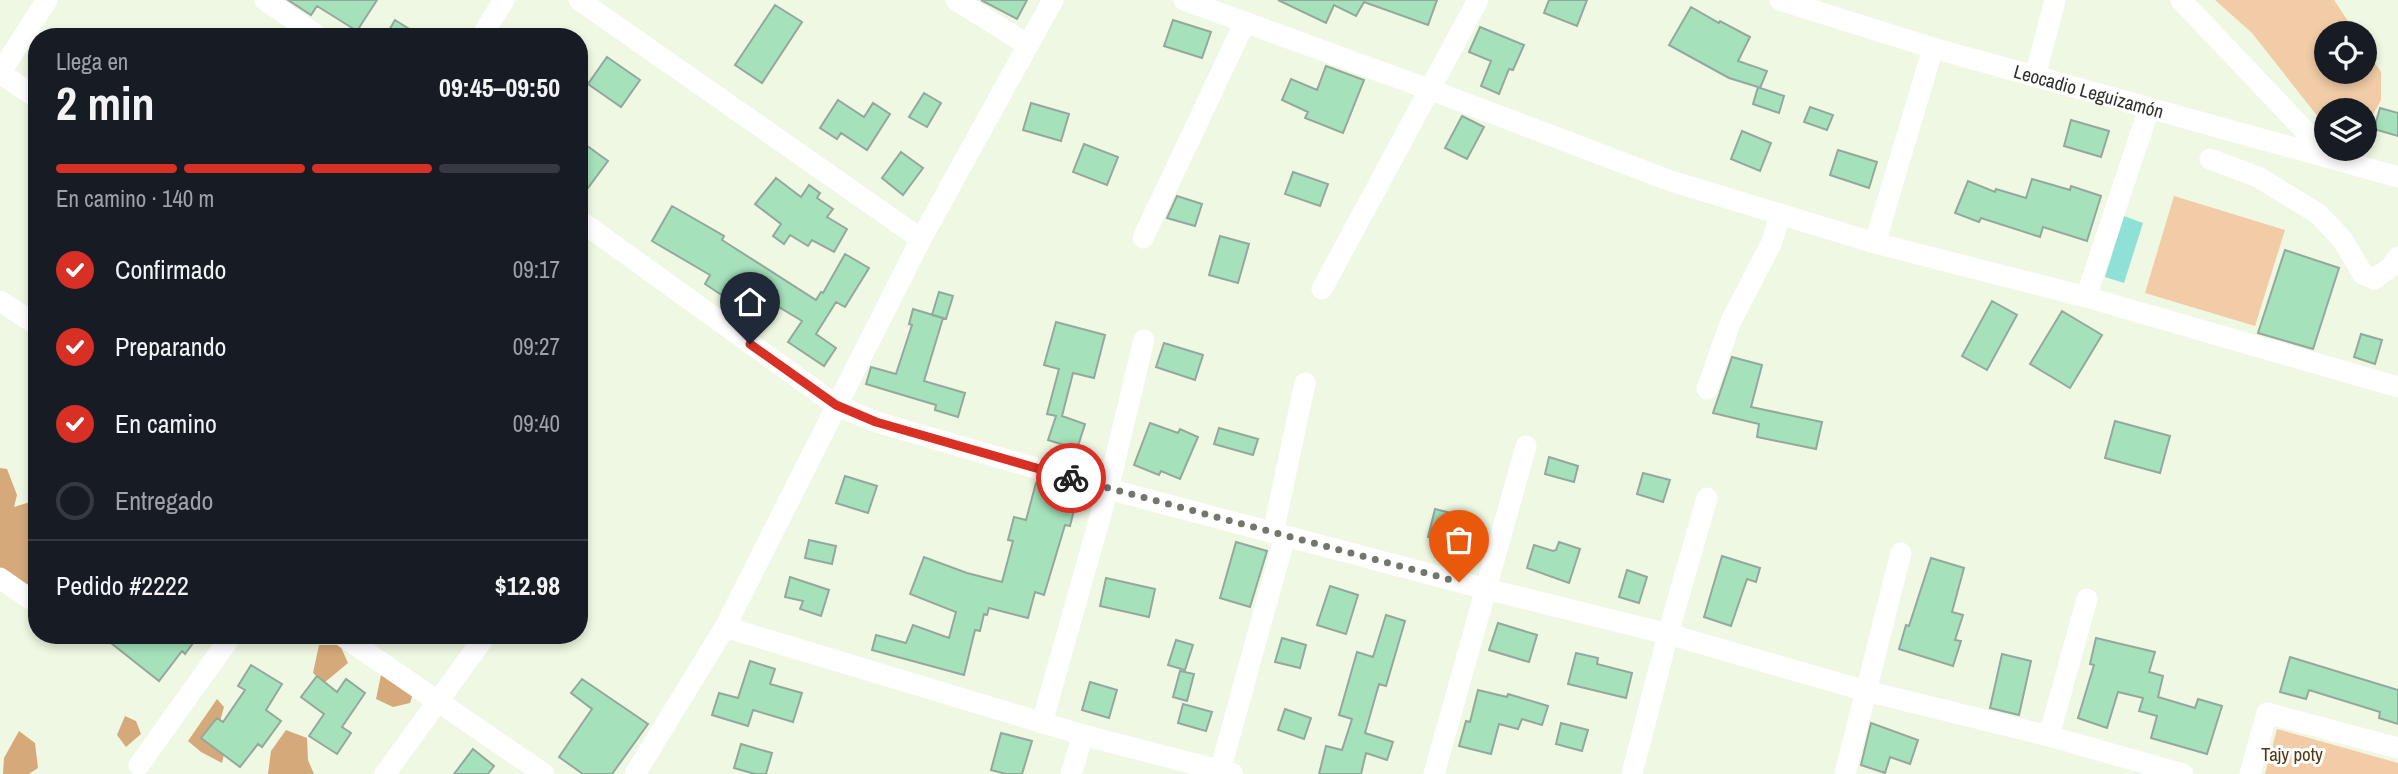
<!DOCTYPE html>
<html lang="es">
<meta charset="utf-8">
<style>
body{margin:0;font-family:"Archivo Narrow",sans-serif;background:#242831;color:#f1f3f6;height:100vh;display:flex;flex-direction:column;font-size:26px;white-space:nowrap}
*{box-sizing:border-box;margin:0}
p{font-size:23px;color:#9ea1a6}
.icon{flex:none;width:38px;height:38px;fill:none;stroke:currentColor;stroke-width:2;stroke-linecap:round;stroke-linejoin:round}
.map{position:relative;flex:1;overflow:hidden}
.sheet{position:absolute;left:28px;top:28px;width:560px;height:616px;display:flex;flex-direction:column;background:#171b24;border-radius:28px;box-shadow:0 4px 10px #0003}
.sheet>*{flex:none}
.buttons{position:absolute;left:2314px;top:21px;display:grid;gap:14px}
.buttons a{display:grid;place-items:center;width:63px;height:63px;border-radius:50%;background:#171b24;box-shadow:0 4px 10px #0003;font-size:35px}
.pin{position:absolute;display:grid;place-items:center;width:60px;height:60px;color:#fff;margin:-72px -30px;border-radius:50% 50% 50% 0;rotate:-45deg;box-shadow:0 0 7px #0007}
.pin .icon{rotate:45deg}
.courier{position:absolute;display:grid;place-items:center;width:70px;height:70px;margin:-35px;border:5px solid #d93025;border-radius:50%;background:#fff;color:#222;box-shadow:0 2px 9px #0007}
.head em{font-style:normal;font-weight:700}
.head div{display:flex;flex-direction:column-reverse}
.head{display:flex;align-items:center;justify-content:space-between;height:119px;padding:0 28px}
h1{font-size:46px;font-weight:700;line-height:52px}
.bar{display:grid;grid-template-columns:repeat(4,1fr);gap:10px 7px;align-content:center;height:84px;padding:0 28px}
.bar i{height:9px;border-radius:5px;background:#363941}
.bar .active{background:#d93025}
.bar p{grid-column:span 4}
.line{display:flex;align-items:center;gap:18px;padding:0 28px;border-top:2px solid #363941}
.line div{flex:1}
ol{padding:0 28px;list-style:none}
li{display:flex;align-items:center;gap:21px;height:77px}
li p{margin-inline-start:auto}
li .icon{padding:7px;border-radius:50%;background:#d93025;color:#fff;stroke-width:4}
li:last-child{color:#9ea1a6}
li i{width:38px;height:38px;border:4px solid #363941;border-radius:50%}
.map>svg:first-child{display:block}
.green{fill:#f1cca6}
.forest{fill:#d6a97a}
.water{fill:#8fe1d8}
.building{fill:#a5e2bc;stroke:#94a89b;stroke-width:2}
.lines{fill:none;stroke-linecap:round;stroke-linejoin:round}
.minor{stroke:#fff;stroke-width:21}
.done{stroke:#72776b;stroke-width:7;stroke-dasharray:0 12.6}
.route{stroke:#d93025;stroke-width:9}
.labels{text-anchor:middle;stroke-width:6;stroke-linejoin:round;paint-order:stroke}
.street-label{font-size:19px;fill:#2e322a;stroke:#fff}
.park-label{font-size:19px;fill:#553711;stroke:#fff}
</style>
<div class="map">
<svg width="2398" height="774" viewBox="0 0 2398 774">
<rect width="100%" height="100%" fill="#eff8e3"/>
<path class="green" d="M2215 0H2334L2356 33H2326V72H2364V46L2381 72V100L2364 131V110H2326V127L2252 33Z
M2174 196 2285 230 2255 326 2145 293Z
M2277 729 2398 763V774H2265Z"/>
<path class="forest" d="M0 468 7 469 17 495 14 507 30 502 37 503V576L26 586 0 583Z
M319 645H340L348 663 324 683 313 673Z
M397 669 417 681 410 703 393 707 376 699 381 675Z
M217 699 224 707 217 732 226 746 222 763 201 752 188 741Z
M125 716 136 721 141 734 126 747 117 735Z
M286 730 307 738 308 760 314 774H268L271 751Z
M19 731 35 743 38 768 29 774H3L4 758Z"/>
<path class="water" d="M2124 216 2143 223 2124 283 2105 277Z"/>
<path class="building" d="M288 0H377L357 31 317 6 311 15Z
M981 0H1027L1017 19Z
M1278 0H1437L1428 25 1364 2 1356 16 1334 5 1326 23Z
M1549 0H1587L1577 26 1544 13Z
M775 5 802 22 762 83 735 65Z
M1691 7 1719 23 1720 21 1750 37 1738 61 1767 71 1760 88 1784 96 1779 113 1753 104 1758 87 1729 78 1669 45Z
M395 20 422 37H385Z
M1173 20 1211 32 1202 58 1164 46Z
M1480 27 1524 45 1513 70 1509 69 1499 94 1481 86 1491 61 1469 52Z
M607 57 640 80 621 107 588 84Z
M1326 66 1364 80 1343 133 1305 118 1308 112 1282 100 1291 79 1317 90Z
M924 93 941 103 927 127 909 117Z
M838 100 864 117 873 103 890 114 867 150 841 133 837 139 820 128Z
M1031 103 1069 114 1061 141 1023 130Z
M1810 107 1833 115 1827 130 1804 122Z
M2380 108 2398 113V136L2374 129Z
M1462 116 1484 127 1467 159 1445 148Z
M2071 120 2109 131 2101 157 2064 146Z
M1742 131 1771 143 1760 171 1731 159Z
M579 140 608 161 579 200Z
M1084 144 1118 157 1107 185 1073 172Z
M1838 150 1877 162 1869 188 1830 175Z
M901 152 923 168 903 195 882 178Z
M1293 172 1328 184 1320 206 1285 194Z
M776 178 801 197 809 185 820 193 817 198 833 209 827 217 847 229 834 252 812 240 808 246 790 235 784 244 773 236 781 224 755 204Z
M2032 179 2070 190 2071 186 2101 196 2087 241 2043 227 2040 237 1981 218 1979 222 1955 213 1968 181 1995 192 1996 189 2026 198Z
M1177 196 1202 204 1195 226 1167 218Z
M672 206 724 236 722 240 816 300 821 292 823 293 845 254 869 268 845 307 836 302 816 334 836 348 824 366 788 342 802 321 754 292 743 309 705 284 710 275 652 241Z
M1220 236 1249 244 1238 283 1209 275Z
M2285 250 2339 268 2313 349 2258 333Z
M939 292 953 296 946 319 932 315Z
M1992 301 2017 315 1987 370 1962 356Z
M913 309 943 318 924 381 965 393 958 417 935 410 936 405 866 384 871 367 896 374 912 325 909 324Z
M2062 311 2102 335 2070 388 2030 364Z
M1056 322 1105 335 1094 378 1073 373 1062 416 1085 424 1077 449 1048 440 1056 416 1047 414 1059 369 1044 365Z
M2361 334 2382 340 2375 364 2354 357Z
M1164 343 1203 355 1195 380 1156 367Z
M1732 357 1762 365 1751 407 1822 422 1816 449 1757 437 1759 424 1713 413Z
M2115 421 2170 436 2160 473 2105 458Z
M1150 423 1178 433 1180 429 1198 437 1180 479 1161 471 1159 475 1134 465Z
M1219 428 1258 439 1253 455 1214 444Z
M1549 457 1578 466 1574 482 1545 474Z
M1643 473 1670 480 1663 502 1637 494Z
M845 476 877 486 868 513 836 503Z
M1036 483 1078 494 1070 526 1065 525 1044 595 1035 592 1028 618 989 608 987 615 984 614 980 631 975 630 964 675 872 650 876 635 906 643 913 625 949 638 956 612 910 594 924 557 967 573 1002 582 1013 541 1008 540 1014 517 1026 520Z
M1435 509 1467 517 1460 545 1428 537Z
M809 540 836 546 832 564 805 558Z
M1236 542 1267 551 1250 607 1220 598Z
M1559 542 1580 549 1569 583 1527 568 1534 545 1553 551 1556 550Z
M1722 556 1760 568 1756 582 1747 579 1731 626 1704 617Z
M1931 558 1964 568 1952 612 1963 615 1955 640 1961 641 1953 666 1899 649 1906 625 1909 626Z
M1627 570 1647 577 1639 603 1619 597Z
M790 577 829 590 821 616 800 609 803 601 785 597Z
M1106 578 1155 589 1149 617 1100 606Z
M1330 586 1358 595 1346 634 1317 625Z
M1386 615 1405 621 1386 686 1379 684 1365 733 1393 742 1387 760 1366 753 1361 774H1319L1326 746 1342 750 1352 719 1339 715 1357 652 1373 657Z
M1498 623 1537 635 1529 662 1489 650Z
M117 635H199L185 654 182 651 159 681 111 643Z
M1282 638 1306 645 1300 668 1275 662Z
M2096 638 2155 652 2149 672 2163 676 2158 697 2195 708 2198 699 2222 706 2207 754 2151 738 2157 716 2139 711 2143 698 2118 692 2107 728 2078 718 2094 665 2090 664Z
M1176 640 1193 645 1185 670 1168 665Z
M1576 653 1598 658 1597 664 1632 673 1626 698 1568 684Z
M2002 654 2031 661 2019 715 1990 708Z
M2290 657 2398 690V724L2379 718 2380 712 2309 690 2306 699 2280 692Z
M750 661 775 669 770 684 802 693 793 722 753 710 748 726 712 715 719 693 738 698Z
M251 665 282 684 266 710 281 721 262 747 258 744 240 767 201 738 217 718 223 722 245 690 238 686Z
M1180 671 1194 674 1187 701 1173 697Z
M317 676 337 692 346 679 365 693 342 727 351 733 337 754 309 736 324 714 301 697Z
M582 679 648 724 612 774H583L559 757 592 709 571 693Z
M1090 682 1117 690 1109 718 1082 710Z
M1478 690 1507 697 1508 694 1548 706 1542 725 1522 719 1518 729 1499 724 1491 754 1459 746 1466 721 1470 722Z
M1183 704 1212 712 1206 731 1178 723Z
M1285 709 1311 718 1304 739 1278 730Z
M1561 723 1588 730 1582 751 1556 744Z
M1871 723 1918 740 1910 764 1890 757 1885 773 1861 765Z
M1001 733 1032 741 1022 774H1006L991 770Z
M741 744 772 753 766 774H755L734 768Z
M473 749 494 766 488 774H454Z"/>
<g class="lines">
<g class="minor">
<path d="M265 0 319 37"/>
<path d="M579 0 921 239"/>
<path d="M956 0 1028 45"/>
<path d="M1184 0 1431 90 1671 181 1875 243 2086 297 2398 387"/>
<path id="s1" d="M1780 0 1933 48 2398 177"/>
<path d="M2181 0 2329 156"/>
<path d="M481 37 504 0"/>
<path d="M0 73 47 0"/>
<path d="M0 73 37 98"/>
<path d="M2035 77 2055 0"/>
<path d="M2210 159 2258 177 2317 213 2342 239 2363 274 2374 279 2391 267 2398 257"/>
<path d="M579 220 836 405 876 422 1108 489 1486 589 1668 634 1866 691 2049 736 2183 774"/>
<path d="M1143 238 1245 22"/>
<path d="M1875 243 1933 48"/>
<path d="M1322 289 1478 0"/>
<path d="M2086 297 2149 109"/>
<path d="M0 301 37 325"/>
<path d="M1707 389 1731 321 1771 244 1780 215"/>
<path d="M1273 533 1305 383"/>
<path d="M0 578 30 599 37 590"/>
<path d="M725 627 1083 735 1233 774"/>
<path d="M341 635 544 774"/>
<path d="M1042 723 1108 489 1144 340"/>
<path d="M2049 736 2087 599"/>
<path d="M139 765 232 635"/>
<path d="M1220 771 1285 536"/>
<path d="M385 774 486 635"/>
<path d="M635 774 725 627 921 239 1053 0"/>
<path d="M1071 774 1083 735"/>
<path d="M1434 774 1526 446"/>
<path d="M1632 774 1668 634 1707 498"/>
<path d="M1845 774 1901 553"/>
<path d="M2250 774 2267 713 2398 748"/>
</g>
</g>
<g class="lines">
<path class="done" d="M1071 478 1459 582"/>
<path class="route" d="M750 344 836 405 876 422 1071 478"/>
</g>
<g class="labels">
<g class="street-label">
<text dy="7" stroke="none"><textPath href="#s1" startOffset="322">Leocadio Leguizamón</textPath></text>
</g>
<g class="park-label">
<text x="2292" y="761">Tajy poty</text>
</g>
</g>
</svg>
<div class="buttons">
<a><svg class="icon" aria-label="locate" viewBox="0 0 24 24"><circle cx="12" cy="12" r="6"/><path d="M12 2v4M12 18v4M2 12h4M18 12h4"/></svg></a>
<a><svg class="icon" aria-label="layers" viewBox="0 0 24 24"><path d="M12 4l9 5-9 5-9-5zM3 14l9 5 9-5"/></svg></a>
</div>
<div class="pin" style="left:1459px;top:582px;background:#ea580c"><svg class="icon" aria-label="bag" viewBox="0 0 24 24"><path d="M5 8h14l-1 12H6zM9 8a3 3 0 0 1 6 0"/></svg></div>
<div class="pin" style="left:750px;top:344px;background:#1f2937"><svg class="icon" aria-label="home" viewBox="0 0 24 24"><path d="M3 11l9-7 9 7M6 9v11h12V9"/></svg></div>
<div class="courier" style="left:1071px;top:478px"><svg class="icon" aria-label="bike" viewBox="0 0 24 24"><circle cx="6" cy="16" r="4"/><circle cx="18" cy="16" r="4"/><path d="M6 16l4-8h5l3 8M10 8l3 8H6M13 5h3"/></svg></div>
<section class="sheet">
<div class="head"><div><h1>2 min</h1><p>Llega en</p></div><em>09:45–09:50</em></div>
<div class="bar"><i class="active"></i><i class="active"></i><i class="active"></i><i></i><p>En camino · 140 m</p></div>
<ol>
<li><svg class="icon" aria-label="check" viewBox="0 0 24 24"><path d="M5 12l5 5 9-10"/></svg>Confirmado<p>09:17</p></li>
<li><svg class="icon" aria-label="check" viewBox="0 0 24 24"><path d="M5 12l5 5 9-10"/></svg>Preparando<p>09:27</p></li>
<li><svg class="icon" aria-label="check" viewBox="0 0 24 24"><path d="M5 12l5 5 9-10"/></svg>En camino<p>09:40</p></li>
<li><i></i>Entregado</li>
</ol>
<div class="line" style="height:91px"><div>Pedido #2222</div><b>$12.98</b></div>
</section>
</div>
